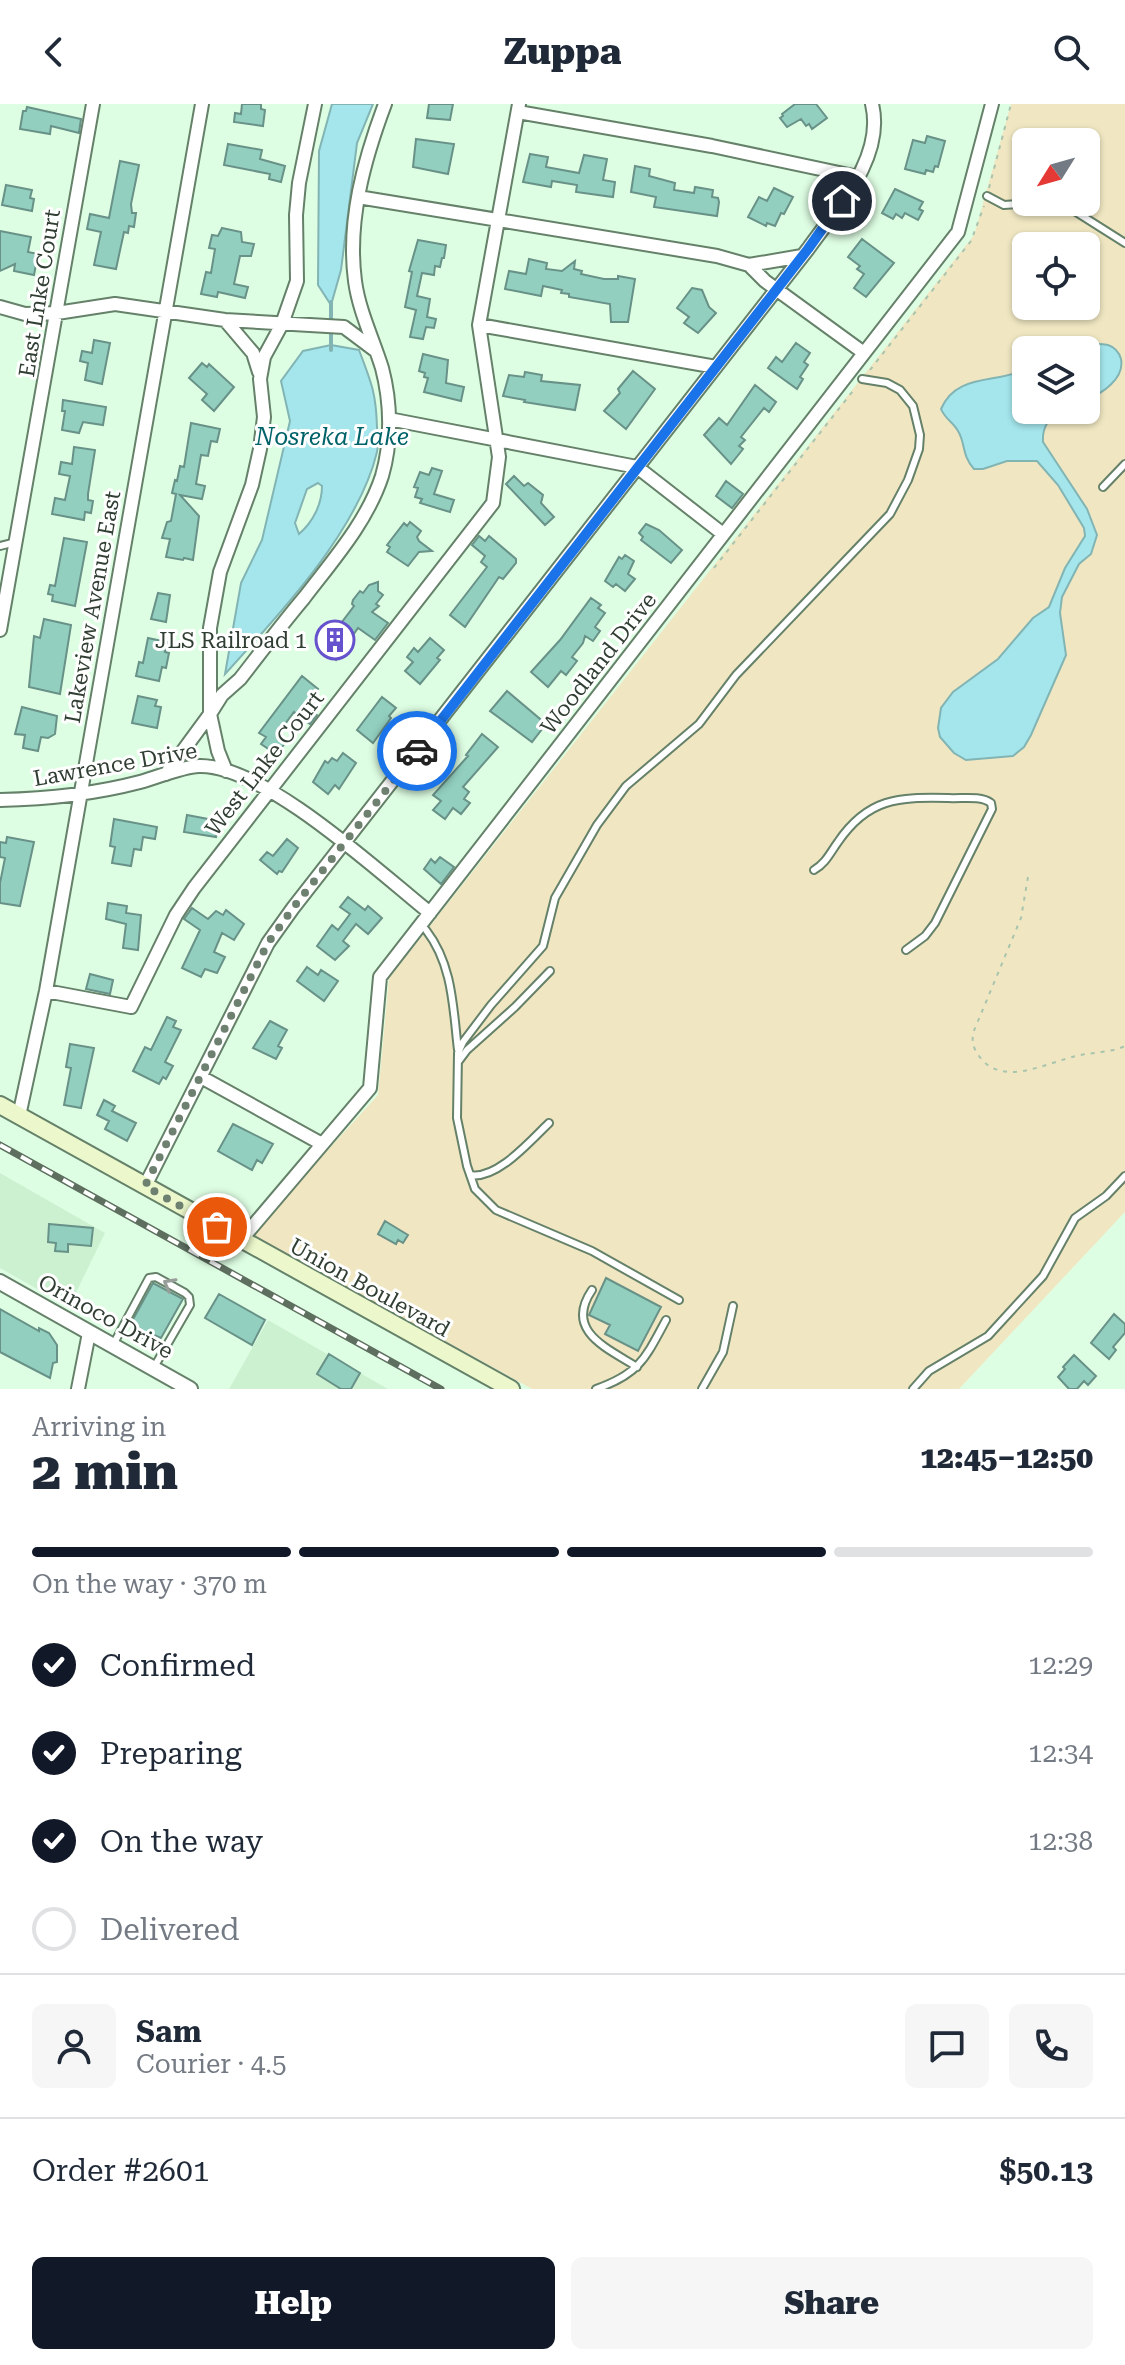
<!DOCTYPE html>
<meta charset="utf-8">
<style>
body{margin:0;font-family:"Roboto Serif",serif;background:#f6f6f7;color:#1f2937;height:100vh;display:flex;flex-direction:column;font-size:30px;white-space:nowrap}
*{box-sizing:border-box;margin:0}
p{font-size:26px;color:#747a83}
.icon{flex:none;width:44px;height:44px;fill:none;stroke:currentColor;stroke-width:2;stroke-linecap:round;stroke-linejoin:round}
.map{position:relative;height:1285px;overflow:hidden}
.panel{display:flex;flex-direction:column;background:#fff;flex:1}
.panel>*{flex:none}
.needle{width:52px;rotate:233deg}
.controls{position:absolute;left:1012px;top:24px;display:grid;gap:16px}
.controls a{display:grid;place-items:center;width:88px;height:88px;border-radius:12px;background:#fff;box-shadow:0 2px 6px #0004;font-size:40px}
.pin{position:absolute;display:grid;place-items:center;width:68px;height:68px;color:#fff;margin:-34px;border:4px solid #fff;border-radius:50%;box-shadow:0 2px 8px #0007}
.courier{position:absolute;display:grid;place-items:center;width:80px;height:80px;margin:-40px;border:6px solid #1a73e8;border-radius:50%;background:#fff;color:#222;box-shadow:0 2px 10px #0007}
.headline em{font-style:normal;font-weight:800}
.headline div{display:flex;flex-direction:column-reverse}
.headline{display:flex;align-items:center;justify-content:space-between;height:136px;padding:0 32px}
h1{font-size:52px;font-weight:800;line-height:60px}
.bar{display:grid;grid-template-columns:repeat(4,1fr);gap:12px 8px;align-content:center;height:96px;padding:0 32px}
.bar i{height:10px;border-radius:6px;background:#e0e1e3}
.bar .active{background:#111827}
.bar p{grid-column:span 4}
.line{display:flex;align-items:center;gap:20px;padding:0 32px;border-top:2px solid #e0e1e3}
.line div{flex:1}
.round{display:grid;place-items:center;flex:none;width:84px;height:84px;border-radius:12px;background:#f6f6f7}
ol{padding:0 32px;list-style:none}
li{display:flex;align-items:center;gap:24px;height:88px}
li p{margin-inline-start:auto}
li .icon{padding:8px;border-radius:50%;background:#111827;color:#fff;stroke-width:4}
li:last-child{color:#747a83}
li i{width:44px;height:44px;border:4px solid #e0e1e3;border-radius:50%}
.cta{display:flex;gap:16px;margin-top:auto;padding:16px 32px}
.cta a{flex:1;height:92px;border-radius:12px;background:#111827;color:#fff;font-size:32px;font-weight:800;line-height:92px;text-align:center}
.cta a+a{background:#f6f6f7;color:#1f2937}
header{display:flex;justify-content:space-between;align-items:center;height:104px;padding:0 32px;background:#fff;font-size:36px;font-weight:800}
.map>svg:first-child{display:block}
.built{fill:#ccf1d1}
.green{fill:#f0e7c2;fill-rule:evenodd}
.water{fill:#a4e6ec;stroke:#82b4b4;stroke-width:2;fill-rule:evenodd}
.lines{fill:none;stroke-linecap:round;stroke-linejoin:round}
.stream{stroke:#82b4b4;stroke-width:4}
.building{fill:#92cfbf;stroke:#689187;stroke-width:2}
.service-casing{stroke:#658169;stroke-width:10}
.minor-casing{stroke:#658169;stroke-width:16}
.tertiary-casing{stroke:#658169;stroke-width:18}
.secondary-casing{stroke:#658169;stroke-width:20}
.path{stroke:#a9c4ae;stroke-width:2;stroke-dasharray:4 6;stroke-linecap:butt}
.service{stroke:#fff;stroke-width:6}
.minor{stroke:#fff;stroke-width:12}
.tertiary{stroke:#fff;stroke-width:14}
.secondary{stroke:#ecf8cb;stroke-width:16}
.rail-casing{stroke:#5e6f60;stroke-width:7}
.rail{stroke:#fff;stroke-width:4;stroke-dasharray:12;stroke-linecap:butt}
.oneway{stroke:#989e99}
.done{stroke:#6e8171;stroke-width:8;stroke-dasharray:0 14.4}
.route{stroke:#1a73e8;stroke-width:10}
.labels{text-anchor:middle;stroke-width:6;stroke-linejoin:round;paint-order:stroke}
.street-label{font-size:22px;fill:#313e33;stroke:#fff}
.poi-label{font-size:22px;fill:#313e33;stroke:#fff;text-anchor:end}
.water-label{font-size:24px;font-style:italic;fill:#01636a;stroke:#fff}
</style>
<header><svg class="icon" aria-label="back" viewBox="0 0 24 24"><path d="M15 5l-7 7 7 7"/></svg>Zuppa<svg class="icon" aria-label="search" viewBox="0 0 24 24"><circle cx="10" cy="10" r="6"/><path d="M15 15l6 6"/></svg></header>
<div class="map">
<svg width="1125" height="1285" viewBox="0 0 1125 1285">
<rect width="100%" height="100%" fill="#defee3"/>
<path class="built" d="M0 1069 105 1129 69 1203 0 1164Z
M268 1216 388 1285H229Z"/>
<path class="green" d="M1011 0H1125V1108L959 1285H532L251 1130 378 991 389 874 974 131ZM1026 38H1086V98H1026ZM1026 142H1086V202H1026ZM1026 246H1086V306H1026Z"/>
<path class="water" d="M332 0H373L357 39 341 166 331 201 318 181 319 47Z
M331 241 359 246C371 278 376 288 377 323 377 331 379 340 377 348 358 427 279 511 225 570L241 479 262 436 290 317 281 277 303 247ZM318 379 322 382C322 400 313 418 299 430L295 419 307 385Z
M1082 241C1090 240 1100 239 1108 241 1114 243 1119 248 1121 255 1125 275 1101 290 1086 296V246H1064Z
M1026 265V306H1063C1049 314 1042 322 1043 338L1087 405 1097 431 1091 450 1079 460 1062 493 1060 509 1066 551 1031 631 1024 643 1013 652 966 656 954 649 940 633 938 624 941 604 953 588 998 555 1033 514 1049 503 1065 464 1085 432 1084 424 1058 381 1037 357H1007L983 365H974C961 350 966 340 958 327 953 318 945 315 941 305 956 269 996 280 1026 265Z"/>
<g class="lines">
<path class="stream" d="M331 246V198"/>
</g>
<path class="building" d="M242 0H261V5L265 6 263 22 234 18 235 9 241 10Z
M429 0H453L450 16 427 14Z
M795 0H816L827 14 812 25 809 20 806 22 801 15 787 23 780 14 783 12 782 10Z
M27 3 81 15 79 29 51 22 50 30 20 25 23 7H26Z
M927 32 945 37 938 63 935 62 933 68 926 66 925 70 905 65 913 36 925 39Z
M416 35 454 40 448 70 413 63Z
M228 40 262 46 260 55 285 62 281 78 269 75 270 70 224 61Z
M530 50 548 53 546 63 579 69 584 51 607 55 603 76 615 78 613 93 576 88 577 81 552 77 551 83 523 78Z
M120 57 139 61 131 100 132 109H136L134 123 129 122 128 129 124 128 116 165 94 161 101 128 87 125 90 110 109 114Z
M635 62 650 65 649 72 675 79 674 86 694 89 695 83 713 86 712 93 718 94 719 98 717 112 654 103 656 93 631 88Z
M6 81 32 86 30 94 34 95 32 107 2 101Z
M774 84 793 93 784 110 781 109 775 122 767 119 766 122 748 113 759 93 767 97Z
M895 85 923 98 919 105 923 107 918 116 905 109 902 114 896 110 893 115 882 109Z
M222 124 241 128 242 138 254 140 251 152H240L234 180 248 183 245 194 218 188 217 193 201 190 206 168 211 169 215 145 209 144 212 131 218 132Z
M0 127 31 133 28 148 38 150 34 171 14 167 15 160 0 167Z
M862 135 894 159 866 193 854 184 864 170 857 165 860 162 848 153Z
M418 136 446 141 444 154H442L440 163 435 162 434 171 422 169 417 192 430 195 427 213 436 215 434 224 426 223 423 235 410 233 416 206 405 203 412 168 409 167Z
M529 155 547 159 546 165 562 167 575 157 574 165 582 167 581 170 604 175H618V172L635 175 628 218H611L610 200 569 193V190L561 189 562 186 543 182 541 192 505 185 509 167 526 170Z
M692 184 702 186 709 203 716 209 698 229 684 219 689 213 677 204Z
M94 236 110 239 102 280 85 276 88 259 80 257 82 247 92 249Z
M796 239 810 249 804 258 808 261 800 273 803 275 797 285 768 264 776 253 782 258Z
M423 250 448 256 446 279 464 283 461 297 424 288 428 274 424 273 425 269 419 267Z
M202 259 207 263 209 260 234 283 214 307 202 296 207 290 189 274Z
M633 267 655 285 626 325 604 307 620 289 618 285Z
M525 268 542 271 541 277 580 281 575 306 524 298 525 296 503 292 509 271 524 273Z
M755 281 776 298 769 308 764 304 741 333 745 336 739 342 743 345 731 360 704 331 719 314 727 321Z
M63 296 106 303 103 321 83 318 79 329 62 326 65 307H62Z
M191 319 220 325 217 338 211 337 208 352 201 351 196 380 205 382 202 395 180 391 199 412 193 456 184 454 183 456 166 453 170 435 162 434 167 418 171 417 176 390 172 389 175 376 177 377 180 362 184 363Z
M74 343 95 346 88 390V396L93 397 91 409 85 408 84 416 52 410 55 394 65 396 70 372 59 370 61 358 72 360Z
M432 364 442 367 434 390 454 396 450 408 420 399 422 395 415 393 418 384 414 383 420 368 429 371Z
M514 372 524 382 528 379 543 391 541 399 554 413 545 421 506 380Z
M726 377 743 390 732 404 716 392Z
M410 418 421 427 417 433 419 437 432 447 419 448 408 462 387 448 390 443 387 441 404 419 407 422Z
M646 420 659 426 682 446 671 459 641 436 643 433 639 429Z
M479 432 485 437 489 432 516 455V459L503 475 499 473 465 523 450 511 487 463 481 458 485 452 472 441Z
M64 434 87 438 75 502 52 497 53 491 48 490 50 481 55 482Z
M625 451 634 457 628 470 635 475 625 487 616 480 613 483 605 477 619 453 622 455Z
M378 478V487L383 491 376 500 379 502 372 508 388 519 375 536 358 524 336 556 317 541 328 527 332 531 354 502 352 500 353 496 360 487 363 489 369 481Z
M158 489 170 491 166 518 151 515Z
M591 494 601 501 598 504 605 509 595 523 600 527 593 537 585 532 583 539 572 553 577 557 566 571 561 567 548 583 531 568 560 536Z
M44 515 71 521 60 590 29 583 34 532 40 534Z
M148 534 167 538 165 548 169 549 166 564 162 563 159 577 136 572 139 558 143 559Z
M430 534 444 546 437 554 440 556 420 580 405 567 413 558 407 553 414 544 418 548Z
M302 572 318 585 306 601 317 611 310 620 294 608 277 631 286 638 279 647 272 642 270 646 261 640 266 633 259 629Z
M507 587 546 620 532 638 490 607Z
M138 592 157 596 155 602 161 603 157 624 132 619Z
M382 593 396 604 389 612 391 614 373 639 357 626Z
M22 603 57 612 55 630 48 634 41 633 38 647 23 644 25 631 15 630Z
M482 630 498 643 463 683 469 688 464 695 470 699 461 710 453 704 445 715 433 706 441 697 433 691 468 652 466 651Z
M343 649 356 659 339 685 335 681 328 690 313 678 325 657 328 659 332 654 337 657Z
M187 711 219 717 216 733 184 728Z
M114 715 157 723 155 735 143 733 141 746 134 745 131 762 112 759 115 743 110 742Z
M7 733 34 738 20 802 0 799V779L5 754 0 753V738L6 739Z
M287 735 298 744 282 768 279 767 277 770 260 756 267 748 273 752Z
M440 753 454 763 441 780 424 765 431 755 435 759Z
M348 793 365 806 368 802 382 814 368 830 356 820 343 837 349 842 335 856 317 842 332 821 338 826 350 810 340 803Z
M108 799 127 802 126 809 141 811 138 846 123 844 126 820 106 815Z
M192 804 208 815 216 807 223 811 226 806 244 820 234 836 222 829 214 848 225 853 217 869 205 865 201 873 182 864 200 826 184 815Z
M307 863 318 871 321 866 338 877 324 897 297 877Z
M90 870 113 876 110 890 86 885Z
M167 913 176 917 173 923 181 926 165 958 173 962 166 975 163 973 159 980 133 967 145 943 151 946Z
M270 917 287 926 278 942 282 944 276 955 253 944Z
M70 940 94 944 81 1004 64 1001 71 964 66 963Z
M104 996 115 1002 112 1007 136 1019 127 1037 105 1025 109 1017 97 1011Z
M233 1020 273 1040 262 1059 257 1056 252 1066 218 1047Z
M385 1117 408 1131 403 1139 398 1136 396 1140 378 1130Z
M49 1120 93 1124 91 1142 68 1140V1148L55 1147 56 1139 48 1138Z
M606 1174 661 1203 638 1247 605 1230 610 1221 589 1211Z
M153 1179 183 1195 161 1234 154 1231 150 1238 134 1229 137 1223 131 1219Z
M219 1190 265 1216 252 1241 205 1214Z
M0 1205 39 1227V1224L49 1229 57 1241V1258L53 1259 50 1274 0 1248Z
M1114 1210 1125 1220V1229L1113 1243 1116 1246 1109 1255 1091 1239Z
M329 1250 360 1269 351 1285H341L317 1270Z
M1074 1251 1096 1272 1088 1281 1084 1277 1077 1285H1069L1058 1273 1065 1265 1063 1263Z"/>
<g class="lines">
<g class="service-casing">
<path id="service" d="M987 92 1004 101 1043 98
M1053 98 1065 101 1125 139
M1103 383 1125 360
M0 442 16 438
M814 766C826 759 830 749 838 738 868 694 898 693 948 694 961 695 980 691 991 699L992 705 935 819 925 832 906 846
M426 826C453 861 453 904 458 946
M458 958 467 946 515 903 550 867
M470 1071C497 1076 530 1037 549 1019
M592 1186C564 1227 607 1244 637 1263
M679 1196 592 1147 496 1106 475 1085 467 1062 457 1014 458 949 463 938 491 901 543 842 555 794 597 721 626 682 699 620 736 571 890 410 908 376 919 345 920 331 913 302 900 286 887 279 862 275
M113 1241 149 1174 156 1173 185 1189 189 1193 190 1201 153 1265
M596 1285C639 1270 645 1255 666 1216
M702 1285 723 1248 733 1202
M913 1285 929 1267 988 1232 1043 1172 1075 1114 1106 1092 1125 1072"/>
</g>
<g class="minor-casing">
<path id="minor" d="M518 8 712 42 858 73
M358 93 717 152 749 161 802 152
M749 161 765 177 864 249
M0 203 25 210 57 209 115 200 225 216 344 223 376 247
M225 216 253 249 259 268
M479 221 716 263
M389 315 637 363 723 430
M0 526 93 0
M210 610 222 591 240 575C261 548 282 520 304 494 333 456 367 418 382 372 392 338 391 298 382 264 373 235 359 207 355 177 347 117 364 56 385 0
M210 610V524L220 468 252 381 260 345 264 313 260 275 264 253 282 220 297 177 296 111 299 79 315 0
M166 670 210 610 218 647 226 667
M0 696C47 695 94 690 140 678 159 673 180 663 199 662 263 660 380 769 430 809
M46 887 131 903 176 811 194 784 493 399 499 353 479 221 519 0
M201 973 322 1040
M19 1012 46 887 202 0
M145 1082 268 839 293 804 808 145C837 104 885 54 872 0
M241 1136 370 984 380 873 958 128 992 0
M78 1285 89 1229"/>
</g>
<g class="tertiary-casing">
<path id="tertiary" d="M0 1178 190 1285"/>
</g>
<g class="secondary-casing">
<path id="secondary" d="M0 1001 511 1285"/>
</g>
<path class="path" d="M989 84 1011 0
M870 266 971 137 984 102
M714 464 856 283
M1028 773 1021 814 973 929C972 938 973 944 979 952 1001 984 1046 959 1076 952 1092 948 1110 949 1125 942"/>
<use href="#service" class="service"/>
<use href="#minor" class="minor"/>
<use href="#tertiary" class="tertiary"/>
<use href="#secondary" class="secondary"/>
<g class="rail-casing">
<path id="rail" d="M0 1041 441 1285"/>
</g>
<use href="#rail" class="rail"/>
</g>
<defs><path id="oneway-chevron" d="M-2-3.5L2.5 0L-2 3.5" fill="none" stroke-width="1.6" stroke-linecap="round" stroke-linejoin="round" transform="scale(2)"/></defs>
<use class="oneway" href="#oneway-chevron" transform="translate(169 1180) rotate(-151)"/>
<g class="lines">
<path class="done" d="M217 1123 145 1082 268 839 293 804 417 647"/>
<path class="route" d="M417 647 808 145 842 97"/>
</g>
<defs>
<g id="building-ring" transform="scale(2)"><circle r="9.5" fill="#fff" stroke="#6552cc" stroke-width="1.5"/><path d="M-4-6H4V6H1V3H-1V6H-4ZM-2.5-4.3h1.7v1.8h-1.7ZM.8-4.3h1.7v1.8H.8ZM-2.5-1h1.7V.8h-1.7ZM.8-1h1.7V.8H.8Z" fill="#6552cc"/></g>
</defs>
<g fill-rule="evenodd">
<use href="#building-ring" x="335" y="536"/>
</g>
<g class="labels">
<g class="street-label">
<text transform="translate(39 189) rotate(-81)" y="8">East Lnke Court</text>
<text transform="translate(92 503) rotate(-80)" y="8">Lakeview Avenue East</text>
<text transform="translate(598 559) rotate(-52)" y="8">Woodland Drive</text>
<text transform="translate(264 659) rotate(-52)" y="8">West Lnke Court</text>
<text transform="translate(115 660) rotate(-10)" y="8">Lawrence Drive</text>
<text transform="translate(370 1183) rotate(29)" y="8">Union Boulevard</text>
<text transform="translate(106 1212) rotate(29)" y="8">Orinoco Drive</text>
</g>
<g class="poi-label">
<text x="307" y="544">JLS Railroad 1</text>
</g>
<g class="water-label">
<text x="332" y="341">Nosreka Lake</text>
</g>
</g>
</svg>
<div class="controls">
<a><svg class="needle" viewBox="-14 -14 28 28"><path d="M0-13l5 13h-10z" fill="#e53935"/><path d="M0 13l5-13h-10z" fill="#747a83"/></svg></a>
<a><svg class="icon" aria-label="locate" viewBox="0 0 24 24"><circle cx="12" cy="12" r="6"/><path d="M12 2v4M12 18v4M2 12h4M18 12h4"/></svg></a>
<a><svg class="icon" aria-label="layers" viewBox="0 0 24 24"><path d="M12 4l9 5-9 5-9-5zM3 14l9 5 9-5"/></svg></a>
</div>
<div class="pin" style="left:217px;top:1123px;background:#ea580c"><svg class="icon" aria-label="bag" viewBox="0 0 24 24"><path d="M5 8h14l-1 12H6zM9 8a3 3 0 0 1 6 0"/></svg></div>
<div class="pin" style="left:842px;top:97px;background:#1f2937"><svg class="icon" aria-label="home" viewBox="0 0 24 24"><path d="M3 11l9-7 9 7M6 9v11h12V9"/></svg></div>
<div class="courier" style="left:417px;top:647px"><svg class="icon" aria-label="car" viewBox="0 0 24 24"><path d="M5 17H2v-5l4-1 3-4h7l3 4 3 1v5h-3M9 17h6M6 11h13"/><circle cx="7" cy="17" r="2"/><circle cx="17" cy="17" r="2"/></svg></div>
</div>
<section class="panel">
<div class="headline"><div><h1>2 min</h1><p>Arriving in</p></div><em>12:45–12:50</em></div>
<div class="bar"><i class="active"></i><i class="active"></i><i class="active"></i><i></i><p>On the way · 370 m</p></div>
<ol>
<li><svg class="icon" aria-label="check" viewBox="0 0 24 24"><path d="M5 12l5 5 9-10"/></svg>Confirmed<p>12:29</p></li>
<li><svg class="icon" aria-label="check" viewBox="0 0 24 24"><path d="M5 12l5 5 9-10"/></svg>Preparing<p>12:34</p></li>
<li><svg class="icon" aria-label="check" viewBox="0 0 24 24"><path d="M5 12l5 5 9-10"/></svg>On the way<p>12:38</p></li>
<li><i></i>Delivered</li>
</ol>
<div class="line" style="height:144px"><a class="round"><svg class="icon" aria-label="person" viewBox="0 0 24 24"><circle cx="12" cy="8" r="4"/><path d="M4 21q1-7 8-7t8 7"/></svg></a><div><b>Sam</b><p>Courier · 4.5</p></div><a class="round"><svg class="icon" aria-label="chat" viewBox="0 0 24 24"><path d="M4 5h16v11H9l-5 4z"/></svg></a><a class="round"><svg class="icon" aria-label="phone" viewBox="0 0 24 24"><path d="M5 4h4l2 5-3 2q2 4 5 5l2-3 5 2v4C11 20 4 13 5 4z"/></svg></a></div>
<div class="line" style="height:104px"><div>Order #2601</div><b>$50.13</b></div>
<div class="cta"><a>Help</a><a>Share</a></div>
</section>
